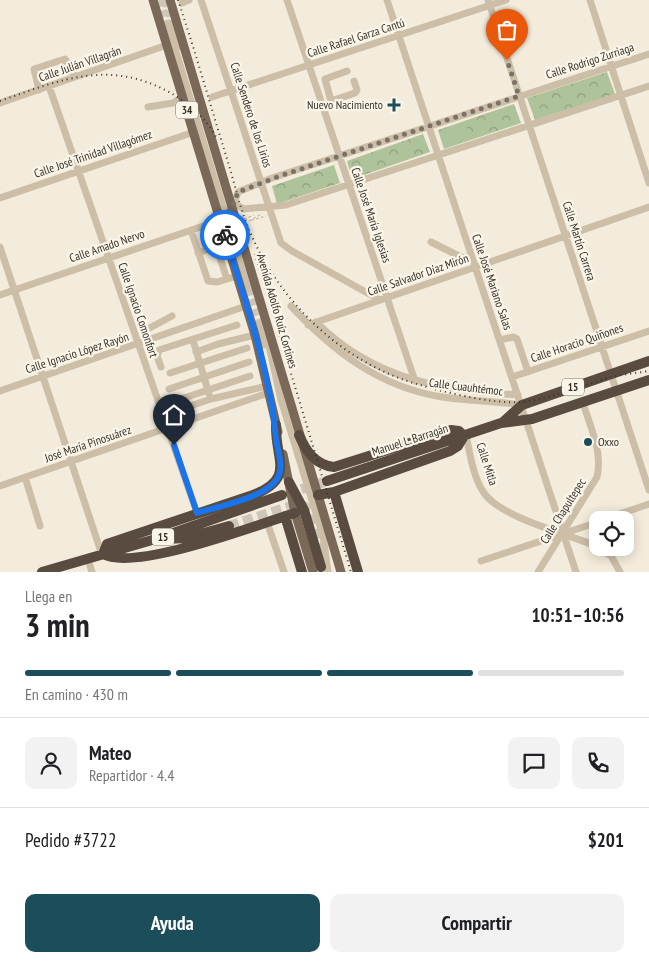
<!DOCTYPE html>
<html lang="es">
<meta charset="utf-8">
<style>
body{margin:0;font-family:"PT Sans Narrow",sans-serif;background:#f2f2f2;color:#202124;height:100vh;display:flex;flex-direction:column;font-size:19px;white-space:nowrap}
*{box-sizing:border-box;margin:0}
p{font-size:16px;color:#757577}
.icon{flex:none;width:28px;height:28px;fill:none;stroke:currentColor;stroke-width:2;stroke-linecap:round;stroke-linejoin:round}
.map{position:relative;height:572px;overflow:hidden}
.panel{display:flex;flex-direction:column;background:#fff;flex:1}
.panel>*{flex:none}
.controls{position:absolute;left:589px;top:511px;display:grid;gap:10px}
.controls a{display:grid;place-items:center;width:45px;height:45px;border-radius:10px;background:#fff;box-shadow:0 2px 12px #0003;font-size:25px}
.pin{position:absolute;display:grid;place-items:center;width:42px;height:42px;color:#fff;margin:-51px -21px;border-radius:50% 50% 50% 0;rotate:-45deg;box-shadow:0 0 5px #0007}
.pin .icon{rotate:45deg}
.courier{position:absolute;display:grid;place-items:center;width:50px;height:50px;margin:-25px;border:4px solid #1a73e8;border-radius:50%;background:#fff;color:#222;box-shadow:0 1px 6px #0007}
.headline em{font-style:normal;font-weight:800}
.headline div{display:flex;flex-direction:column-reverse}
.headline{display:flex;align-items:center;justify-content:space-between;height:85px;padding:0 25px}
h1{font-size:32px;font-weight:800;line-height:38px}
.bar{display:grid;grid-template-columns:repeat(4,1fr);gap:8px 5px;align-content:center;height:60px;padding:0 25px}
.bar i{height:6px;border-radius:4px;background:#e0e0e0}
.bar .selected{background:#1c4d5b}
.bar p{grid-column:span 4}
.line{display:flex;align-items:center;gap:12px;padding:0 25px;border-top:1px solid #e0e0e0}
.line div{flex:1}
.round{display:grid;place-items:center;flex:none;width:52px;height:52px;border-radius:10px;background:#f2f2f2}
.cta{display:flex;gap:10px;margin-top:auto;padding:10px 25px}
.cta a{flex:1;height:58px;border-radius:10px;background:#1c4d5b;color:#fff;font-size:20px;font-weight:800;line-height:58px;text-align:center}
.cta a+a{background:#f2f2f2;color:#202124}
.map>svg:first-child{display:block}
.park{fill:url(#park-crowns)}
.garden{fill:#afc39b}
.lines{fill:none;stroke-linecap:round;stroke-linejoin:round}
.minor-tunnel{stroke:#cec6b8;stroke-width:7;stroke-dasharray:7 3.5;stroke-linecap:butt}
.highway-tunnel{stroke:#cec6b8;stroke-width:10;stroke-dasharray:10 5;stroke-linecap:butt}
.path{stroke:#b8a891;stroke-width:1;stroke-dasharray:2.5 2.5;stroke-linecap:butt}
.minor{stroke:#ccbea7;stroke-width:7}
.major{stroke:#7a6958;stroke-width:9}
.highway{stroke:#594b3f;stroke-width:10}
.rail{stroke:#383028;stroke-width:2;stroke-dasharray:1 4;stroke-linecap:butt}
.done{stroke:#797267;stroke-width:5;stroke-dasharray:0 9}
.route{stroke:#1a73e8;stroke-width:6}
.poi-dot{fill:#1c4d5b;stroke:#faf5e9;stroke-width:2}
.labels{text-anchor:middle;stroke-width:4.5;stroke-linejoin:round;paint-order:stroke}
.shield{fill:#faf5e9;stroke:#726b62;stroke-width:1}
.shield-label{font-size:11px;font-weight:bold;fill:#383028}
.street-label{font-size:12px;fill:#383028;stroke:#faf5e9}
.poi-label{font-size:12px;fill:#383028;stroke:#faf5e9;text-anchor:end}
</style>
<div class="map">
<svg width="649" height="572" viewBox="0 0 649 572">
<defs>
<pattern id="park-crowns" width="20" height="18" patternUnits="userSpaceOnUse" patternTransform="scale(1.25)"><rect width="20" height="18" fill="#afc39b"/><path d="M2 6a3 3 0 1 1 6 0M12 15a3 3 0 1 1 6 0" fill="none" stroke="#8f9f7e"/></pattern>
</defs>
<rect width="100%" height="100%" fill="#f3ecdc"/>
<path class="park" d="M607 72 615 94 535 120 527 98Z
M514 104 521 123 444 149 438 130Z
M423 134 430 152 352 179 347 161Z
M334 165 340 183 277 204 272 186Z"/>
<path class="garden" d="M465 122 471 138 446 147 441 130Z"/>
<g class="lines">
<path class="minor-tunnel" d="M160 0 168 25
M165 0 172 23
M248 289 259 324"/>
<path class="highway-tunnel" d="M287 494 327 481
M229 526 288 507 304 506 312 513 324 550"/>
<path class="path" d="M260 215 249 221 266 216
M244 219 254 215
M216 233 206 236 217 231"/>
<path class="minor" d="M201 0 281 243 292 251 380 300
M287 0 415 381
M387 0 576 572
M488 0 649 490
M590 0 649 183
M182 3 189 0
M172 23 179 46
M168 25 248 289
M347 71 325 79 331 101 355 93 357 90 354 81
M49 86 197 513
M39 90 34 69 65 59 75 77
M212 97 506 0
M0 103 167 45
M148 107 173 103 183 96
M0 198 194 132
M235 204 244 209 286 205 649 86
M191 230 208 281 217 282 237 276
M431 242 461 257 472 258
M216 246 227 279
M0 247 102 555
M198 253 227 242
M0 295 221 220 233 207 238 192 272 178 649 54
M291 306C333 351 379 387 442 397 468 401 495 401 522 405
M316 322C374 380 441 390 518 395
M259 324 264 345
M308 325 649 207
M267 337 281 400 323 536 328 572
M193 340 209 394
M500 340 513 337 517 339 528 372
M145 342 144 331 172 316
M196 352 218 344 255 335
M161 367 157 356 159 350 237 325
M170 373 247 348
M512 377 649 331
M169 389 249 362
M0 391 246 306
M172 402 250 376
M175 411 211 399 267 386
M466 435C470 454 473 477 484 493 501 518 569 534 598 547
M25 477 40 526
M0 486 268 393
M602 520 649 504
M267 522 284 572
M599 548 611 556 620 572
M88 559 92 572
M481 561 598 522
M538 572 597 477C603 452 590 426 583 403"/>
<path class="major" d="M153 0 255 335 278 432
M170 0 341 572
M283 454 295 513 313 572"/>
<path class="highway" d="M502 423 522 405 649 361
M276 425C275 460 296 478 253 495L107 544 103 554C134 572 257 525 295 513
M299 435C306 451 315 465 334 467L451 430 459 431 464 436 458 446 450 451 334 492 318 495
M327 481 501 423 532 419 649 380
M289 482 304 510 321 567
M334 492 358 572
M285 516 302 572
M165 539 186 538 229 526
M42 572 159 538 282 495"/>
<path class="rail" d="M178 0C196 53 211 108 228 162 236 189 242 216 254 241 286 309 348 365 420 385 448 393 492 404 521 402 552 399 582 385 612 377 624 374 637 373 649 371
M0 101C60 80 108 59 169 92 188 103 206 118 216 137
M255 254 351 572"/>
</g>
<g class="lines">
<path class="done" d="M225 235 221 220 233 206 238 192 280 176 519 96 507 60"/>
<path class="route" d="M174 445 197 513C217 507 267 497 277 479 285 467 277 451 276 438 270 370 245 301 225 235"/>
</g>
<g class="poi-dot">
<path d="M391.5 97.5h5v5h5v5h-5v5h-5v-5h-5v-5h5z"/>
<circle cx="588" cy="442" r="5"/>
</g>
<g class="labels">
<g class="shield">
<rect x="176" y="101.5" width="22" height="17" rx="4"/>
<rect x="562" y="378.5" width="22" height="17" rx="4"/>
<rect x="152" y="528.5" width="22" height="17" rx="4"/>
</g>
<g class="shield-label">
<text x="187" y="114">34</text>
<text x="573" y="391">15</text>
<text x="163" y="541">15</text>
</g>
<g class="street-label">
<text transform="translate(356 38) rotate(-18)" y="4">Calle Rafael Garza Cantú</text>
<text transform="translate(590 61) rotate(-18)" y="4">Calle Rodrigo Zurriaga</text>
<text transform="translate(80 64) rotate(-19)" y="4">Calle Julián Villagrán</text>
<text transform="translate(251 115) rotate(72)" y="4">Calle Sendero de los Lirios</text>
<text transform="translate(93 154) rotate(-19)" y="4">Calle José Trinidad Villagómez</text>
<text transform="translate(371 215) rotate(71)" y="4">Calle José María Iglesias</text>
<text transform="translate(579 241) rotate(72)" y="4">Calle Martín Carrera</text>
<text transform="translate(107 246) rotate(-19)" y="4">Calle Amado Nervo</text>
<text transform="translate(418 275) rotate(-19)" y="4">Calle Salvador Díaz Mirón</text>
<text transform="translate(492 282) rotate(71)" y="4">Calle José Mariano Salas</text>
<text transform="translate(138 310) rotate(71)" y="4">Calle Ignacio Comonfort</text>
<text transform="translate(277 311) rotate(74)" y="4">Avenida Adolfo Ruíz Cortines</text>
<text transform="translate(577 343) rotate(-19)" y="4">Calle Horacio Quiñones</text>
<text transform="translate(77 353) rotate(-18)" y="4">Calle Ignacio López Rayón</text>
<text transform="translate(466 387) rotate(7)" y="4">Calle Cuauhtémoc</text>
<text transform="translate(410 440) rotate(-18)" y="4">Manuel L. Barragán</text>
<text transform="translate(88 444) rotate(-19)" y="4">José María Pinosuárez</text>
<text transform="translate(487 464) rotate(72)" y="4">Calle Mitla</text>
<text transform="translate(563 511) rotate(-58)" y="4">Calle Chapultepec</text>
</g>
<g class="poi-label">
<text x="383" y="109">Nuevo Nacimiento</text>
<text x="598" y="446" text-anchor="start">Oxxo</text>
</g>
</g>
</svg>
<div class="controls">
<a><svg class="icon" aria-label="locate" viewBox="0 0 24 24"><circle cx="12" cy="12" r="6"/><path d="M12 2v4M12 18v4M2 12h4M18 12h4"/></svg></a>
</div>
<div class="pin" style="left:507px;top:60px;background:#ea580c"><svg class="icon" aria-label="bag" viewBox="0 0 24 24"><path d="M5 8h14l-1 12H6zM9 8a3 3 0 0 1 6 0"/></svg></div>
<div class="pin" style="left:174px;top:445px;background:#1f2937"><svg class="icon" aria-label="home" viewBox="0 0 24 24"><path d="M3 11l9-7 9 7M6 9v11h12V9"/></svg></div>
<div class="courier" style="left:225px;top:235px"><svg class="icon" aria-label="bike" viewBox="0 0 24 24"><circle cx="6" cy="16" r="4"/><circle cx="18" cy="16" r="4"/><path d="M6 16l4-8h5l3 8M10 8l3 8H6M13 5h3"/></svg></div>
</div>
<section class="panel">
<div class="headline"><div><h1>3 min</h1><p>Llega en</p></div><em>10:51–10:56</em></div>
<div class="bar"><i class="selected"></i><i class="selected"></i><i class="selected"></i><i></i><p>En camino · 430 m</p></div>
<div class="line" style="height:90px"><a class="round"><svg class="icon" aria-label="person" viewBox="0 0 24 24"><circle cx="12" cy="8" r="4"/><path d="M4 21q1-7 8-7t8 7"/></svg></a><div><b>Mateo</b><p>Repartidor · 4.4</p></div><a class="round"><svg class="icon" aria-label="chat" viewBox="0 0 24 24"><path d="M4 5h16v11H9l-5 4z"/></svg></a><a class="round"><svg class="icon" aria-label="phone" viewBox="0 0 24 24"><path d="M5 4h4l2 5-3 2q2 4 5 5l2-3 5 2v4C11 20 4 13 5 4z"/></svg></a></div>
<div class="line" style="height:65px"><div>Pedido #3722</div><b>$201</b></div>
<div class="cta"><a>Ayuda</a><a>Compartir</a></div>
</section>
